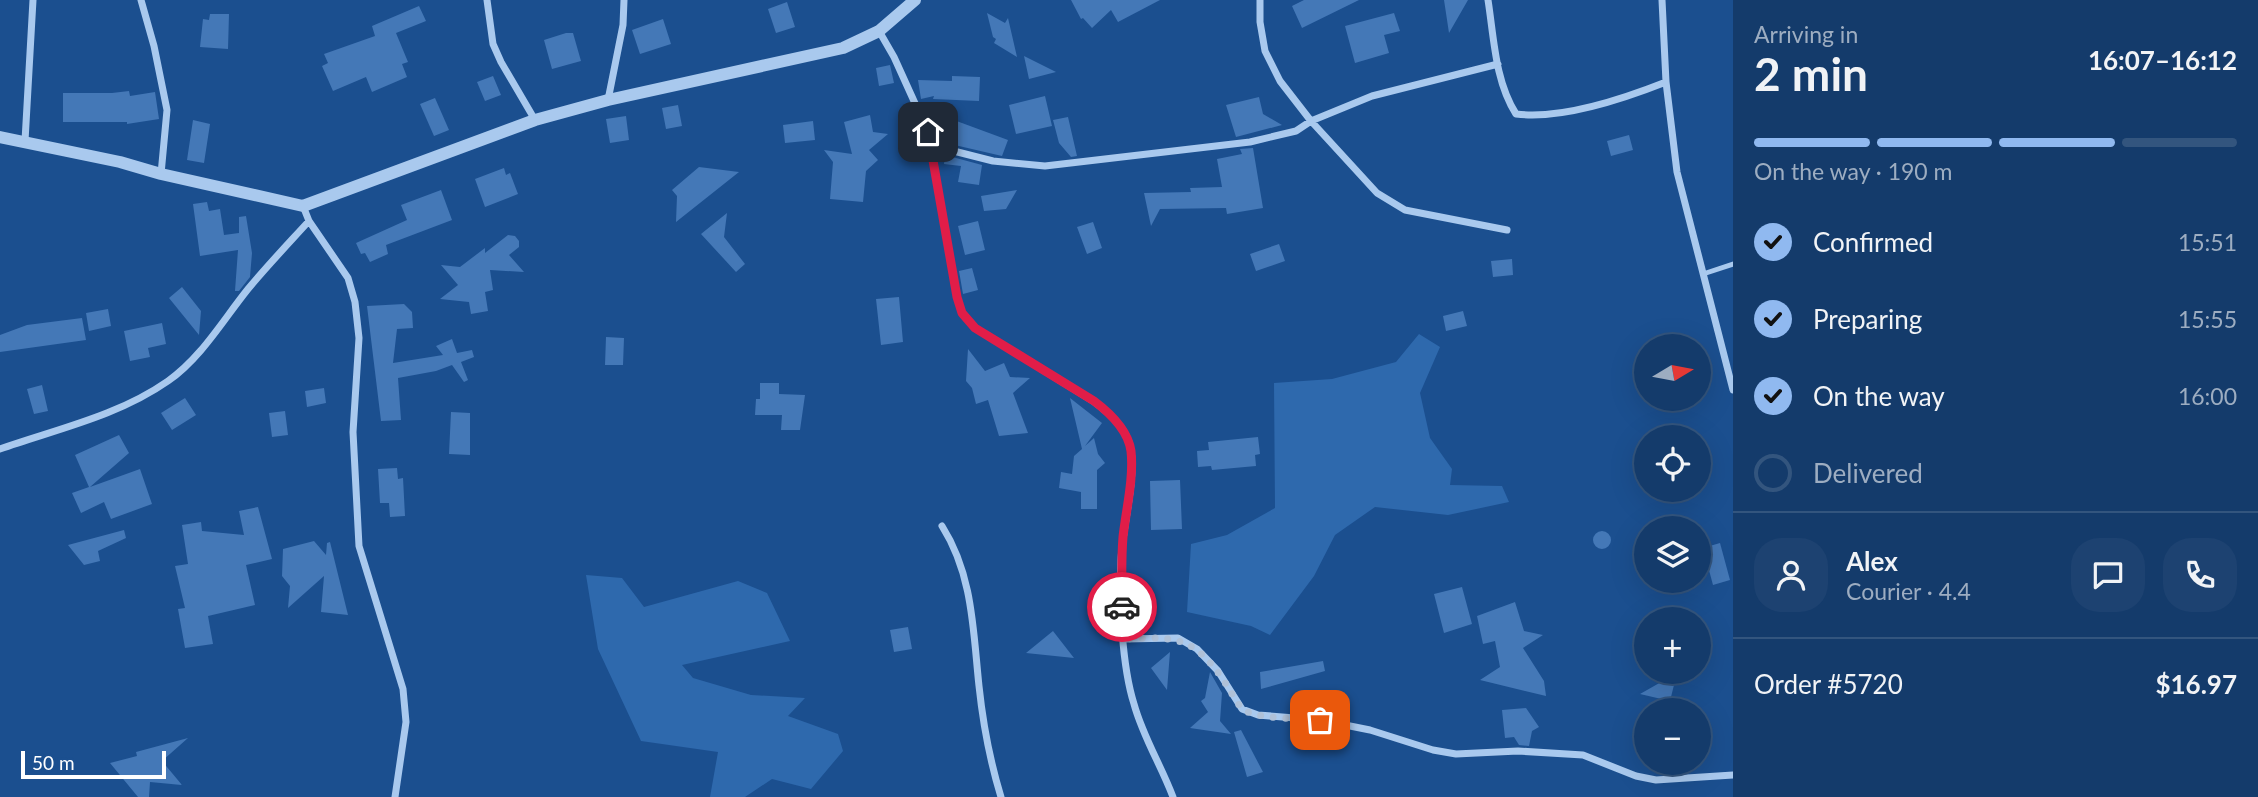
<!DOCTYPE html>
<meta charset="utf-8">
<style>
body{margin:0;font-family:Lato,sans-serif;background:#1d4271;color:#f1f3f6;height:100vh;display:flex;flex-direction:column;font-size:26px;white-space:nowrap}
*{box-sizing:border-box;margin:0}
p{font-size:23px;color:#9dadc1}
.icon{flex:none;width:38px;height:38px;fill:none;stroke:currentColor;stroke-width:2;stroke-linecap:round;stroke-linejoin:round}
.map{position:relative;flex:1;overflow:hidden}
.side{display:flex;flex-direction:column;background:#143b6b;width:525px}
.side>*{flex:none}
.needle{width:46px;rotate:80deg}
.tools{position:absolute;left:1634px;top:334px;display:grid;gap:14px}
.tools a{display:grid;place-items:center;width:77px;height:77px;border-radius:50%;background:#143b6b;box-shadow:0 7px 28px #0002,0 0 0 2px #33557e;font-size:35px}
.scale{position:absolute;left:21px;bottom:18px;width:145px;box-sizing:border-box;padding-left:7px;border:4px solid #fff;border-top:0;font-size:19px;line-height:24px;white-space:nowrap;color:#fff;-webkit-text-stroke:5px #1b4f8f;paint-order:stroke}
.pin{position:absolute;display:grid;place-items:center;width:60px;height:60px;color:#fff;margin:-30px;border-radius:14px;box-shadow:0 4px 10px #0006}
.courier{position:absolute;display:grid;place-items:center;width:70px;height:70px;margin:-35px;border:5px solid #e11d48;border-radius:50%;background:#fff;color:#222;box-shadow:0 2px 9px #0007}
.headline em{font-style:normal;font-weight:700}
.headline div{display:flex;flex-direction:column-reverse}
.headline{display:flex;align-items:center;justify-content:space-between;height:119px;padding:0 21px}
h1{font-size:46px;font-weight:700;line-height:52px}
.bar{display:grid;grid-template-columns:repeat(4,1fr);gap:10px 7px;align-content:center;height:84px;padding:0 21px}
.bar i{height:9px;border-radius:5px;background:#33557e}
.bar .current{background:#90b9f0}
.bar p{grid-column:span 4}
.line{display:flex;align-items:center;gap:18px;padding:0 21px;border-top:2px solid #33557e}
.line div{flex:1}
.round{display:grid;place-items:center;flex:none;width:74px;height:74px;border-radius:28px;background:#1d4271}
ol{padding:0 21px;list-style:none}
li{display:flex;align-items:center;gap:21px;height:77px}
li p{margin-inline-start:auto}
li .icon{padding:7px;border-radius:50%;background:#90b9f0;color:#111;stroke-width:4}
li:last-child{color:#9dadc1}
li i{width:38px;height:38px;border:4px solid #33557e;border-radius:50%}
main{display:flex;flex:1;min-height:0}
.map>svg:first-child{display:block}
.green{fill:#2e69ad}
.building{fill:#4478b7}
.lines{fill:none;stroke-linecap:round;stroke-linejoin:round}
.service{stroke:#a9c9ee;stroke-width:5}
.minor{stroke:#a9c9ee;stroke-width:7}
.tertiary{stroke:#a9c9ee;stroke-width:12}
.done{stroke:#afc1d8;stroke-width:7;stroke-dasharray:0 12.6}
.route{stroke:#e11d48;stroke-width:9}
</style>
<main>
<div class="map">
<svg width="1733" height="797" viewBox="0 0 1733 797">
<rect width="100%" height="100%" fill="#1b4f8f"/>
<path class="green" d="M1419 334 1440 347 1420 393 1430 438 1452 469 1450 485 1502 486 1509 502 1448 515 1375 507 1335 535 1314 576 1270 635 1251 626 1187 612 1191 544 1227 535 1275 508 1274 383 1332 379 1396 362Z
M586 575 622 578 644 607 738 581 767 593 790 641 682 665 693 678 751 695 805 698 788 716 838 734 843 751 811 789 772 779 745 797H710L718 752 641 741 598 649Z"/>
<path class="building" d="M1071 0H1160L1118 22 1111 10 1092 28 1083 18 1081 19Z
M1304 0H1359L1302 28 1292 6Z
M1444 0H1468L1449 33Z
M787 2 795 27 776 33 768 9Z
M419 6 426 21 396 33 408 62 402 64 407 77 372 92 366 77 333 91 322 66 328 63 324 54 375 36 372 26Z
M987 13 1005 23 1008 18 1017 57 994 43 996 39 993 37Z
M1394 13 1400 31 1384 35 1389 53 1355 63 1345 26Z
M210 14H229L228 49 200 47 203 19 209 20Z
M663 19 671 44 640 54 632 30Z
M566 33H573L581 61 552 69 544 40Z
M1024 56 1056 72 1029 79Z
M890 65 894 83 879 86 876 68Z
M493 76 501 95 485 101 477 82Z
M952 76 980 77 979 101 933 99 934 96 921 99 918 80 952 81Z
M129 91 130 96 155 92 159 119 127 124V122H63V93H112Z
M1045 96 1052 126 1016 134 1009 105Z
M1259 97 1263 114 1282 125 1236 137 1226 105Z
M435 98 449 130 434 136 420 104Z
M678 105 682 126 666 129 662 108Z
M870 115 873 132 888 134 869 150 878 160 866 171 863 202 830 199 833 162 824 150 852 154 844 122Z
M626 116 629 140 610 143 606 119Z
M943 116 1008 140 1002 156 946 143 947 138 940 137Z
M1068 117 1077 156 1071 157 1059 143 1053 120Z
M193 120 210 124 204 163 187 160Z
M813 121 815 140 785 143 783 125Z
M1629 135 1633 150 1611 156 1607 141Z
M1253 148 1263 208 1227 214 1226 208 1160 209 1151 226 1144 193 1191 192 1190 188 1222 187 1217 159 1242 154 1240 149Z
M945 155 982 165 979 185 958 182 961 166 944 164Z
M699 167 739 172 676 222 677 196 672 190Z
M504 168 506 175 510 173 518 194 485 207 475 179Z
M441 190 452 220 386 245 388 254 370 262 365 253 361 254 356 243 407 220 401 205Z
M1017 190 1006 209 984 211 981 196Z
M207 202 209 211 220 209 224 235 239 233V217L246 216 252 253 250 277 239 291H235L238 250 200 256 193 204Z
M727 213 724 237 745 264 736 272 701 234Z
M978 221 985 250 965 255 958 226Z
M1093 222 1102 248 1087 254 1077 227Z
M508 235 515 236 519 241V247L509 255 524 272 490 270 493 290 485 292 488 311 471 314 469 302 440 299 458 285 441 265 460 267 485 248V253Z
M1279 244 1285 261 1256 271 1250 254Z
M1512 259 1513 275 1493 277 1491 261Z
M972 268 978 290 963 294 959 271Z
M182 287 201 311 199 335 169 298Z
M899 297 903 342 881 345 876 299Z
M404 304 412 312 413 328 397 329 393 363 443 355 436 346 452 339 457 353 472 350 474 357 461 362 468 380 464 382 452 365 436 371 398 378 401 420 381 421 367 306Z
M108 309 111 326 89 331 86 313Z
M1463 311 1467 326 1446 331 1443 316Z
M82 318 86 340 0 352V335L27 325Z
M162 323 166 344 148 348 150 357 130 361 124 331Z
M606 337 624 338 623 365H605Z
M968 349 985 371 1004 363 1010 377 1030 378 1013 393 1028 433 999 436 988 400 976 404 972 388 966 381Z
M760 383H779V394L805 395 800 430H781L782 415H755L756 399H760Z
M42 385 48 411 34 414 27 389Z
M324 388 326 403 307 407 305 391Z
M185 398 196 415 172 430 161 413Z
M1070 398 1102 423 1085 446 1094 438 1098 454 1105 463 1097 470V509H1081V492L1059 488 1061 472 1072 474 1074 456 1082 449Z
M285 411 288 435 272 437 269 413Z
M451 412 470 413V455L449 454Z
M119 435 129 453 90 487 140 469 152 504 111 519 104 502 81 513 72 493 89 487 75 455Z
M1258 437 1260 454 1255 455 1256 466 1212 470 1211 466 1198 467 1197 451 1209 450 1208 442Z
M397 468 398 479 403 478 405 516 390 517 389 503H380L378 469Z
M1180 480 1182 529 1151 530 1150 481Z
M258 507 272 559 246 565 255 605 208 616 213 644 185 648 178 609 185 608 175 566 188 564 182 525 201 522 202 531 244 535 239 511Z
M124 530 126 538 98 551 100 561 84 565 68 545Z
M1593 540a9 9 0 1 1 18 0a9 9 0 1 1-18 0Z
M314 541 326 555 327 543 330 542 348 615 321 612 324 576 288 608 290 586 282 576 283 549Z
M1720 543 1730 580 1713 585 1703 548Z
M1462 587 1472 624 1444 633 1434 594Z
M1515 602 1524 631 1543 635 1523 648 1544 681 1546 696 1480 680 1500 667 1495 641 1483 644 1477 616Z
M908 627 912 649 894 652 890 630Z
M1053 631 1074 658 1026 653Z
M1170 652 1167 690 1151 668Z
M1323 661 1325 671 1261 689 1260 672Z
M1210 672 1222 693 1220 721 1231 734 1190 728 1208 712 1201 701 1205 698Z
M1677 673 1670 701 1640 694Z
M1526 708 1539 727 1532 731 1529 746 1519 745 1514 737 1505 738 1502 710Z
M1241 730 1263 772 1247 777 1234 732Z
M188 738 162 761 182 785 150 782 149 797H138L110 763 137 756 136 752Z"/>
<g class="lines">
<path class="service" d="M1703 274 1733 264"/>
<path class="minor" d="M141 0 154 46 167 110 161 174
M487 0 493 44 501 62 535 120
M1260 0V22L1265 51 1280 81 1311 121 1377 193 1405 210 1507 230
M1488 0C1494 38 1495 81 1516 114 1562 120 1623 99 1666 82
M1662 0 1666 82 1677 172 1733 390
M879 31 894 57 928 132 957 297 962 313 975 328 1093 401C1109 413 1128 429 1131 450 1136 481 1122 529 1121 561 1119 602 1122 666 1134 704 1143 737 1161 765 1173 797
M608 100 623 25 624 0
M25 141 33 0
M930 145 993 161 1045 166 1250 142 1296 131 1311 121 1372 96 1498 64
M303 206 309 221 348 278 355 302 359 338 353 432 359 546 403 689 406 722 395 797
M0 449C57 429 118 416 168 381 201 358 223 320 248 289 267 266 288 244 309 221
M942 526C973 575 973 630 979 686 983 724 990 761 1001 797
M1124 639 1178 638 1197 649 1218 671 1242 709 1258 715 1320 720 1370 730 1433 750 1456 754 1518 751 1583 755 1636 776 1656 780 1733 775"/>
<path class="tertiary" d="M0 137 120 162 161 174 303 206 535 120 608 100 843 48 879 31 915 0"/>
</g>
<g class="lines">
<path class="done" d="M1122 607 1124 639C1177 636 1195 637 1226 684 1231 691 1237 705 1244 710 1261 720 1300 718 1320 720"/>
<path class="route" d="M928 132 957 297 962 313 975 328 1094 401C1110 413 1128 430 1131 451 1134 478 1126 510 1123 537 1121 561 1122 584 1122 607"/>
</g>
</svg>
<div class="tools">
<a><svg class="needle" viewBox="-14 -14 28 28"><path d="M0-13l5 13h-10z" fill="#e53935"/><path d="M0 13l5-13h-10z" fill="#9dadc1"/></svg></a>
<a><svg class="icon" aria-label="locate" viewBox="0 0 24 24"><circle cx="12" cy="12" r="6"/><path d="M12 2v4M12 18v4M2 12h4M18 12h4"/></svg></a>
<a><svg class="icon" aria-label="layers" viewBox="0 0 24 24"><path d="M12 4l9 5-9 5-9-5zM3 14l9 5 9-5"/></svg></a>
<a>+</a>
<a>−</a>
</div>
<div class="scale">50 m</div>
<div class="pin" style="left:1320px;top:720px;background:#ea580c"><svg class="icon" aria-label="bag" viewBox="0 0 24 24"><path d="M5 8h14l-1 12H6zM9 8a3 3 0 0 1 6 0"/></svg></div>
<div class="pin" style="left:928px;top:132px;background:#1f2937"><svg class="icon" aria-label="home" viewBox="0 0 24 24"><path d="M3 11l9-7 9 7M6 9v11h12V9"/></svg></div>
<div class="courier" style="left:1122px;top:607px"><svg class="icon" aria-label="car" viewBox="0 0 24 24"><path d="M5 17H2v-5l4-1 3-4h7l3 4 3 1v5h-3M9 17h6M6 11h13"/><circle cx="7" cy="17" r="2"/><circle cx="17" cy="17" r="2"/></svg></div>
</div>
<section class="side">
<div class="headline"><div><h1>2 min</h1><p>Arriving in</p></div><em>16:07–16:12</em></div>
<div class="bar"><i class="current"></i><i class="current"></i><i class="current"></i><i></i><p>On the way · 190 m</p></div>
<ol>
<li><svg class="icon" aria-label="check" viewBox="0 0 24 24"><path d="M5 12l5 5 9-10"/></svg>Confirmed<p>15:51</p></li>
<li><svg class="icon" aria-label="check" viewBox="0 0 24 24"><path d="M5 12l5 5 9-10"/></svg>Preparing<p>15:55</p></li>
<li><svg class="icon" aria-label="check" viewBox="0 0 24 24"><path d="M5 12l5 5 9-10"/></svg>On the way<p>16:00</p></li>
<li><i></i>Delivered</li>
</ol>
<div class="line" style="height:126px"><a class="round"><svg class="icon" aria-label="person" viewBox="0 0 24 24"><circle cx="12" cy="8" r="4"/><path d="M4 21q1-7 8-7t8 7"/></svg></a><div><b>Alex</b><p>Courier · 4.4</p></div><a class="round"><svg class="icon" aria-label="chat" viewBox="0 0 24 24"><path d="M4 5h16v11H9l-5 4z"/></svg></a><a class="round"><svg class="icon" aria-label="phone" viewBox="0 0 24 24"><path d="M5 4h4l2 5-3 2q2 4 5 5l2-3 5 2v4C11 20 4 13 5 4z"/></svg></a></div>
<div class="line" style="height:91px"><div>Order #5720</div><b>$16.97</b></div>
</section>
</main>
